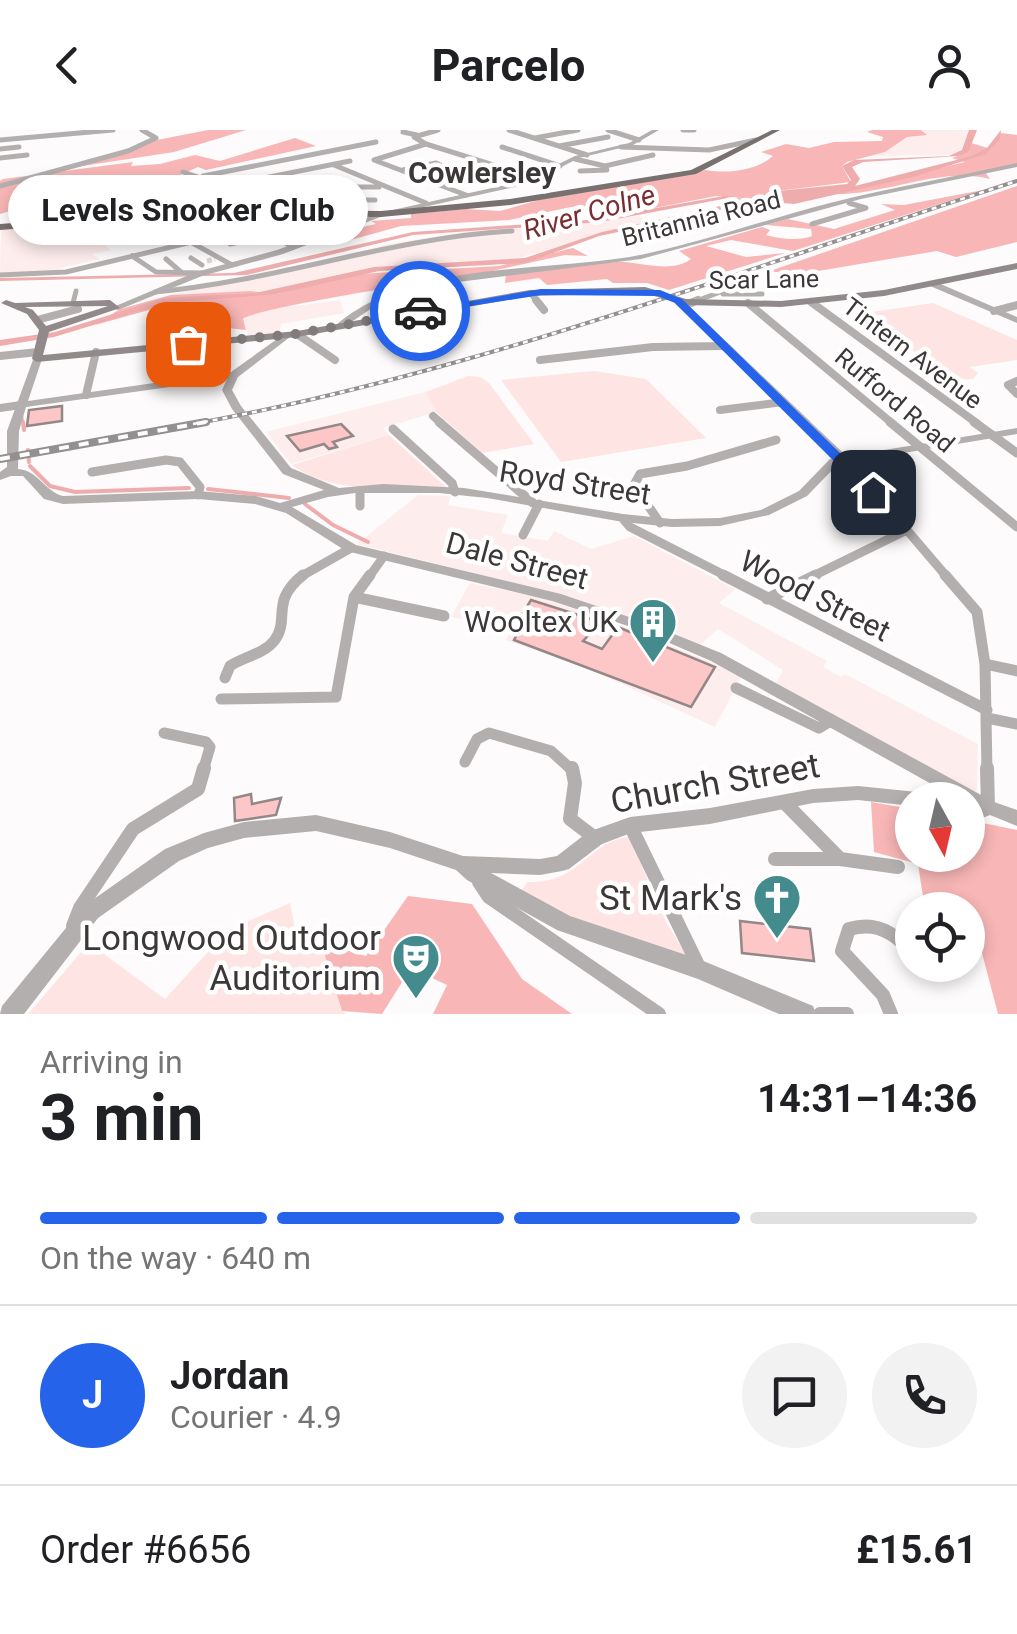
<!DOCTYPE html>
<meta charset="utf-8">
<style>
body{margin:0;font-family:Roboto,sans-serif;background:#f2f2f2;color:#202124;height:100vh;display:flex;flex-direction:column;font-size:38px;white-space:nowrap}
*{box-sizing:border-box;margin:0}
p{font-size:32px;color:#757577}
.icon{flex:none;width:55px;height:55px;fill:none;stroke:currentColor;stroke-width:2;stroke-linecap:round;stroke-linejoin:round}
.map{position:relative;height:884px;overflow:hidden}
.drawer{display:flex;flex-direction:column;background:#fff;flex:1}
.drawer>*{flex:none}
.needle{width:65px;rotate:172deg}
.controls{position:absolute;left:895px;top:652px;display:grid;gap:20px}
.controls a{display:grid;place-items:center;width:90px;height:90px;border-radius:50%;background:#fff;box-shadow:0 5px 15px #0003;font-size:50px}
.pin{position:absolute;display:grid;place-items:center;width:85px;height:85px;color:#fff;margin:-42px;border-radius:20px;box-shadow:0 5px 15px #0006}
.courier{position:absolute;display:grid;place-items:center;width:100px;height:100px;margin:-50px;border:8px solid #2563eb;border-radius:50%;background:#fff;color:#222;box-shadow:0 2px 12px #0007}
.bubble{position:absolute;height:70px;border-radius:35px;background:#fff;box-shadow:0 5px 15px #0003;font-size:32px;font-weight:700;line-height:70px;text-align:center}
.overview em{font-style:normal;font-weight:700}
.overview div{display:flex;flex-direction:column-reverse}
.overview{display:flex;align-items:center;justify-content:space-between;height:170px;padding:0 40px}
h1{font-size:65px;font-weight:700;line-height:75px}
.bar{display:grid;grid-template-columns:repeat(4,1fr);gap:15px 10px;align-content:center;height:120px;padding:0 40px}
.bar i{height:12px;border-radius:8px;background:#e0e0e0}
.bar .on{background:#2563eb}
.bar p{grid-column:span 4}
.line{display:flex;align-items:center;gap:25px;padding:0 40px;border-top:2px solid #e0e0e0}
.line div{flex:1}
.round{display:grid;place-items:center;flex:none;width:105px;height:105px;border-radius:52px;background:#f2f2f2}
header{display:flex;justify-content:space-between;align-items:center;height:130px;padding:0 40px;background:#fff;font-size:45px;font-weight:700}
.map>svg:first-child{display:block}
.built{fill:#feeded}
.green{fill:#fee4e3}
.forest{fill:#f8b6b6}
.water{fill:#eeacad}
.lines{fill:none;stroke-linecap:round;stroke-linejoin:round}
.stream-far1{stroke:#eeacad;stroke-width:2.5}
.stream{stroke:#eeacad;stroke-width:4}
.building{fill:#fec7c7;stroke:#938787;stroke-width:2.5}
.minor-tunnel{stroke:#d7d4d4;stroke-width:5;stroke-dasharray:5 2.5;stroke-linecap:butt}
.minor-far4{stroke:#b4afaf;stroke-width:5}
.minor-far3{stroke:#b4afaf;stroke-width:8}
.minor-far2{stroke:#b4afaf;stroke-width:9}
.minor-far1{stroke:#b4afaf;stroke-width:11}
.minor{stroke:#b4afaf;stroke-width:14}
.tertiary{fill:#b4afaf;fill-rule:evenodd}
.secondary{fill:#928a8a;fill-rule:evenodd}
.primary{fill:#797070;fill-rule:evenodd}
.rail-far1-casing{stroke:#949090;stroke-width:4}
.rail-casing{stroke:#949090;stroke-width:8}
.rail-far1{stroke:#fff;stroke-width:2.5;stroke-dasharray:5;stroke-linecap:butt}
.rail{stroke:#fff;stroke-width:4;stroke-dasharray:10;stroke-linecap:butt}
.route{fill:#2563eb}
.done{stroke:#807c7c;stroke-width:10;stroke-dasharray:0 18}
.labels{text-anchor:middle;stroke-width:9;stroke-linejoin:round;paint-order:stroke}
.far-street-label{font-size:25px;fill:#3d3838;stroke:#fff}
.far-water-label{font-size:28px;font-style:italic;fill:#7a2d33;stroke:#fff}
.far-quarter-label{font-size:30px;font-weight:bold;fill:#3d3838;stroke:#fff}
.street-label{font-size:30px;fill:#3d3838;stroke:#fff}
.poi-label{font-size:30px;fill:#3d3838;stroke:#fff;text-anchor:end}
.near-street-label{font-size:35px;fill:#3d3838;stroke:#fff}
.near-poi-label{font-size:35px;fill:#3d3838;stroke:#fff;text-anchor:end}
</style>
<header><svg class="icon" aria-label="back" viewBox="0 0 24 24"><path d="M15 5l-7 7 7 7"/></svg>Parcelo<svg class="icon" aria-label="person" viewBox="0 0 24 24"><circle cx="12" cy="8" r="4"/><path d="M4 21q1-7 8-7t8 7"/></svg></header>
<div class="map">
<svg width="1017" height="884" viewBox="0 0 1017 884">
<rect width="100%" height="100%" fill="#fdfbfb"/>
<path class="built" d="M921 0H969L970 4 963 20 951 25 865 26 885 22 907 7 923 5Z
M639 86 646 92 500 133 374 137 258 162 171 165 394 113 464 102Z
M78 92 111 120 92 124 100 129 53 140 0 144 1 100Z
M340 170 344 183 281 194 279 204 249 207 243 190 257 181Z
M426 262 436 282 383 298 389 305 291 334 266 302Z
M418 365 451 366 448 375 508 385 501 403 548 411 554 401 591 419 634 406 735 459 719 473 827 531 823 537 841 547 845 544 978 614 977 661 964 660 776 553 783 540 718 499 700 515 575 468 357 414Z
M470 453 538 467 613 492 742 545 715 597 587 538 506 510 511 499 451 487Z"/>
<path class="green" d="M167 51 198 54 195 67 147 69 116 64Z
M933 173 1017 210V230L970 237 978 243 973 249C946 254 888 200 865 183Z
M594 241 646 249 706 308 561 332 501 250Z
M468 246 480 247 489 253 534 314 482 323 436 282 426 262Z
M389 305 446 357C395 357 335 366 292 335Z
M629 707 667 794 687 826 586 795 520 763 527 752C582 754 586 712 629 707Z
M290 773 296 805 321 813 342 881 346 884H28L89 813 165 869 228 800Z"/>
<path class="forest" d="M208 0H246L174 22 76 37 157 10Z
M872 0H921L927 5 907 7 885 22 847 32 842 36 851 52 777 61 755 69 716 66 629 83 616 75 571 77 509 90 401 96 347 111 341 102 376 94 371 91 411 88V84L466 79 500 81 539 70 706 40C728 44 756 41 773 26L761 22 786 14 809 18 834 12 882 11 883 7 867 2Z
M1001 3 1017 5V35L985 42 990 49C940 36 884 66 832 64L965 32 952 28 968 23 971 13 991 19Z
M295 8 316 16 206 40 198 37 178 46 177 50 122 60 112 71 17 79 0 84V51L3 49 133 32 131 36 160 34 195 25 220 31Z
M1017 56V112L956 127 937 121 812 142H767Z
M983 60 793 121 731 110 706 116 746 127 785 123 669 160 647 153H613L607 149 547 155 539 148 505 153 506 145C544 141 585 131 623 132 644 133 673 143 691 129L679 121 762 97 770 100 766 105C778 109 801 111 812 106L811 99 766 95 788 89 834 99 895 80 881 74 904 75Z
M573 118 588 126 565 125 423 156 419 152C392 158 254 179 243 189L246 200 219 197 204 206 176 208 171 174 95 195 120 179 171 165 250 161 277 164 358 144 499 136Z
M871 672 912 679V725H968V690L1017 700V884H998L976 800 968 798V780H925L918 734 874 722Z
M408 766 472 774 522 849 572 884H433L447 855 411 838 382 884 342 881 321 813 366 826Z"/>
<path class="water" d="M969 0H977L968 23 959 26 863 32 852 37 860 49 855 56 972 26 987 18 1001 0 1000 9 986 24 913 47 794 74 760 71 633 99 599 106 526 133 379 141 277 164 166 173 54 207 0 216V210L55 202 164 168 255 163 374 137 525 128 602 102 748 70 723 69 600 92 413 105 247 145 0 151V148L234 143 413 102 588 90 724 66 752 70 778 61 847 54 851 50 842 36 854 30 949 26 962 20Z"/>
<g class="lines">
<path class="stream-far1" d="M22 286 23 294"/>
<path class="stream" d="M23 292 24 300
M28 320 29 332
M30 336 50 356 75 362 189 358
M208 359 289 368
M305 374 333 395 368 412"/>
</g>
<path class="building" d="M62 276V291L27 296 29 280Z
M341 294 353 306 333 312 337 317 329 319 324 314 300 321 287 306Z
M531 470 601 492 583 511 602 519 618 497 715 537 691 577 514 510 523 493 518 491Z
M251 664 252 674 281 668 276 685 235 691 234 668Z
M740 791 810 799 814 831 742 823Z"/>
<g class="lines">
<path class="minor-tunnel" d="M207 131 215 129"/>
<path class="minor-far4" d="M142 0 156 8
M438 0 414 7 426 14 374 30 466 65
M509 0 587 25
M608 0 639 10
M683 0H694
M403 2 417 5
M535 8 578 0
M0 10 113 0
M426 14 535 48
M559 16 608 7
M502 17 560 36
M621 17 709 20 756 10
M0 19 19 17
M0 28 27 25
M575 29 605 36 653 25
M334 35 426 73
M403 40 436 33 447 38
M580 41 607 40
M183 42 204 49
M203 46 376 12
M0 56 128 21 156 8
M203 60 350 31
M250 62H267L254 72
M305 70H375
M253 74 301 75
M295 82 314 57H379
M142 85 232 135
M144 85 146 71 200 69
M812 94 866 78 849 73
M256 97 293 117
M101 102 161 96
M230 114 270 105
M132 126 156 142 203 143
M191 128 202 135
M166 129 181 142
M0 145 66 142 314 83
M155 162C276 151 391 108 512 101
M530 163 538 173
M723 164H762
M73 173 76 161
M691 173 752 150"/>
<path class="minor-far3" d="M536 170 544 180
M678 171 807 294
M811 172 978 294
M691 173 698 170
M748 173 893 294
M994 181 1017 175
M37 190 78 179
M297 204 335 230
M166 216 168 180
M0 226 38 222
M540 230 653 217 723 216
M1017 251 1008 255 1017 264
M86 265 96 222
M0 278 21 275
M720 280 783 272
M433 286 442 294"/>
<path class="minor-far2" d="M439 292 533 373
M804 292 860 345 947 447
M890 292 1017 397
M974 292 1017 323
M393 299 452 353 455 362
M92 342 166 330 180 332 200 357 198 365
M360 361V376
M624 390 630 397 728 447
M660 393 634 355 640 344 687 336 776 310
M523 405 539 374
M300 447 351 418
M369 447 384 426
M811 447 907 400"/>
<path class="minor-far1" d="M723 445 987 580
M945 445 977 482 985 534 987 641
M354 467 444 486
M767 469 816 445
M985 534 1017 541
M225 548 230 536C243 527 264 524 274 511 291 489 269 472 303 445
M736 558 819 598 832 590
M221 569 336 567 354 467 370 445
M987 588 1017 594
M164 603 206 612 210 617 203 641
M465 632 477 609 489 603 551 621 573 641"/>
<path class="minor" d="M572 638 575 653 570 689 595 708
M987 638 988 677
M630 695 700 839
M775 729H840L784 672
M840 729 898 737
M479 752 489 767 659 884
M73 796 80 778 133 699 198 659 204 638
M820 884H847
M891 884 883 865 842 821 849 799C871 793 886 798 903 813"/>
<path class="tertiary" d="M652 0H659L633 15 579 28 528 54 383 86 283 124 202 146 118 180 111 178 196 142 277 120 379 83 524 51 575 26 629 13Z
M1017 33V37L861 69 641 129 442 154 406 164 372 178 344 197 336 195C414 128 550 144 645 124 708 110 768 89 830 73 892 57 955 47 1017 33Z
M930 152H936L1017 187V193L930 156Z
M287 202 292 205 290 207 238 247 232 260 241 276 291 338 339 358 383 354 464 358 623 384 672 389 720 388 761 380 799 361 830 329 1017 298V304L838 334 807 366 769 385 720 396 672 397 623 392 487 368 439 363H355L328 367 292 377 356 415 561 464 647 493 721 523 994 672 1017 680V696L990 685 980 689 968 686V670H960L711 531 637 499 552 471 346 421 286 383 255 374 198 369 63 374 44 369 23 346H11L0 350V342L7 337V301L34 227 42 229 28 271 231 242ZM227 249 222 260 232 279 283 344 324 360 280 373 256 366 198 361 63 366C44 361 38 340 18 339L19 301 26 277Z
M858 656 927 663 933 665 936 670H912V676L858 670 813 673 710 694 631 703 602 714 569 739 562 741 540 745 491 743 570 786 701 830 813 876 816 884H779L698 849 557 800 467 750 456 740 390 718 316 701 244 708 208 718 179 731 98 788 24 884H0L2 876 84 776 165 719 204 703 244 692 316 685 390 702 463 726 540 729 557 726 588 702 630 687 710 678 813 659Z"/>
<path class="secondary" d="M1017 133V139L884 166 781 177 685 175 644 163 530 166 297 207 37 232 32 229 39 200 27 184 1 173 6 170 15 173 110 170 120 178 49 202 43 225 297 201 530 160 645 157 686 169 781 171 884 160ZM108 176 46 196 33 180 25 177Z"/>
<path class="primary" d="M772 0H780L696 44 510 75 381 87 195 85 0 100V94L195 79 381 81 510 69 691 40Z"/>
<g class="rail-far1-casing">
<path id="rail-far1" d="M193 294C474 243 745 139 1017 51"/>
</g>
<g class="rail-casing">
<path id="rail" d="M0 329 206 292"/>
</g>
<use href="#rail-far1" class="rail-far1"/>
<use href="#rail" class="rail"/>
</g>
<path class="route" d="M541 159 660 160 682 169 880 362 868 365 675 173 658 166 541 165 420 184 415 181Z"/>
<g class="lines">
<path class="done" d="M188 214 296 204 420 181"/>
</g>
<defs>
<g id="building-pin" transform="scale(2.5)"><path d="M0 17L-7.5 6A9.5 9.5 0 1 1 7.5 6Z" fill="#438b8d" stroke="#fff"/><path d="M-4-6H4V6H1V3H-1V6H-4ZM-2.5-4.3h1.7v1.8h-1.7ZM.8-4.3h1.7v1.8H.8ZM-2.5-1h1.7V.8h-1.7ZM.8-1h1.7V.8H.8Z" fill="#fff"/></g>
<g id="church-pin" transform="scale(2.5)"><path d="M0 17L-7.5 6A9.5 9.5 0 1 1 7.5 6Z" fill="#438b8d" stroke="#fff"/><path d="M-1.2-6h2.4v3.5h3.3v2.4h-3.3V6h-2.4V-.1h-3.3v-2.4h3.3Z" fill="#fff"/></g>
<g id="theatre-pin" transform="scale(2.5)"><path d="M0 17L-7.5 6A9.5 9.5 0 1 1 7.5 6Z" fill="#438b8d" stroke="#fff"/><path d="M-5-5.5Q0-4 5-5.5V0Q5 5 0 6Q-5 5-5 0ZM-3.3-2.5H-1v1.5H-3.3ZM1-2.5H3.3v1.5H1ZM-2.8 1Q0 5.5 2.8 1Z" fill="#fff"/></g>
</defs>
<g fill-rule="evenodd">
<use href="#building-pin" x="653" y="492"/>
<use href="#church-pin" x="777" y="768"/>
<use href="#theatre-pin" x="416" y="828"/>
</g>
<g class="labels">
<g class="far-street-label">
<text transform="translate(701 88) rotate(-14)" y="9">Britannia Road</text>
<text transform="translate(764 149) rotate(-1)" y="9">Scar Lane</text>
<text transform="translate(913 223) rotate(37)" y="9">Tintern Avenue</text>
<text transform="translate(895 270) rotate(40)" y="9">Rufford Road</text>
</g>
<g class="far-water-label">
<text transform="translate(589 82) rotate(-16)" y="10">River Colne</text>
</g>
<g class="far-quarter-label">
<text x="482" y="53">Cowlersley</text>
</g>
<g class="street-label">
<text transform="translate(575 353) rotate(9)" y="10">Royd Street</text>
<text transform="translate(517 431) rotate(15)" y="10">Dale Street</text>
<text transform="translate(815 466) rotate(27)" y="10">Wood Street</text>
</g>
<g class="poi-label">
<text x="618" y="502">Wooltex UK</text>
</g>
<g class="near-street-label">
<text transform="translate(715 653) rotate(-10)" y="12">Church Street</text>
</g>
<g class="near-poi-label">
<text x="742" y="780">St Mark's</text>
<text x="381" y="820">Longwood Outdoor<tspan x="381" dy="40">Auditorium</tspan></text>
</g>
</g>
</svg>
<div class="controls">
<a><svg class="needle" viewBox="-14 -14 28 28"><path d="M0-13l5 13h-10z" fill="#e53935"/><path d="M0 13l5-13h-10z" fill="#757577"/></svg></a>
<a><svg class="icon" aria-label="locate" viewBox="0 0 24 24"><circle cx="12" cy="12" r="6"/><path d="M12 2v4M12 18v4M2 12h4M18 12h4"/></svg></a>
</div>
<div class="pin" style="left:188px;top:214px;background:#ea580c"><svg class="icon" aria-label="bag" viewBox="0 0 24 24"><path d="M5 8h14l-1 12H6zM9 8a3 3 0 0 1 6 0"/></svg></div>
<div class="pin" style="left:873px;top:362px;background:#1f2937"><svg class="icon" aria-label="home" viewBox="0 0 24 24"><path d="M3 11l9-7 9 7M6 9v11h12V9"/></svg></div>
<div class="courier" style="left:420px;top:181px"><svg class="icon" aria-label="car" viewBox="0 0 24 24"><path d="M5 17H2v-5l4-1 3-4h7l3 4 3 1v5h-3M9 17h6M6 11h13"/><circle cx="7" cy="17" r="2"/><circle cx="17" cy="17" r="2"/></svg></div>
<div class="bubble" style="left:8px;top:45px;width:360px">Levels Snooker Club</div>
</div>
<section class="drawer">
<div class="overview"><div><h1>3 min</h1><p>Arriving in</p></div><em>14:31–14:36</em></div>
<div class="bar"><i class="on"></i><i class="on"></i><i class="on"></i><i></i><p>On the way · 640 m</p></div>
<div class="line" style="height:180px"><b class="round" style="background:#2563eb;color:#fff">J</b><div><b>Jordan</b><p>Courier · 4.9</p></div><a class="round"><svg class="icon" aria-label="chat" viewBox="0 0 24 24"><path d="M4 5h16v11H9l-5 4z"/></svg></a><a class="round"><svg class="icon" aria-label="phone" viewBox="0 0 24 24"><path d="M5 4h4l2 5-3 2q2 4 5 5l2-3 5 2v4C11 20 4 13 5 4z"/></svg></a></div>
<div class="line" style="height:130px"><div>Order #6656</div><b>£15.61</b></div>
</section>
